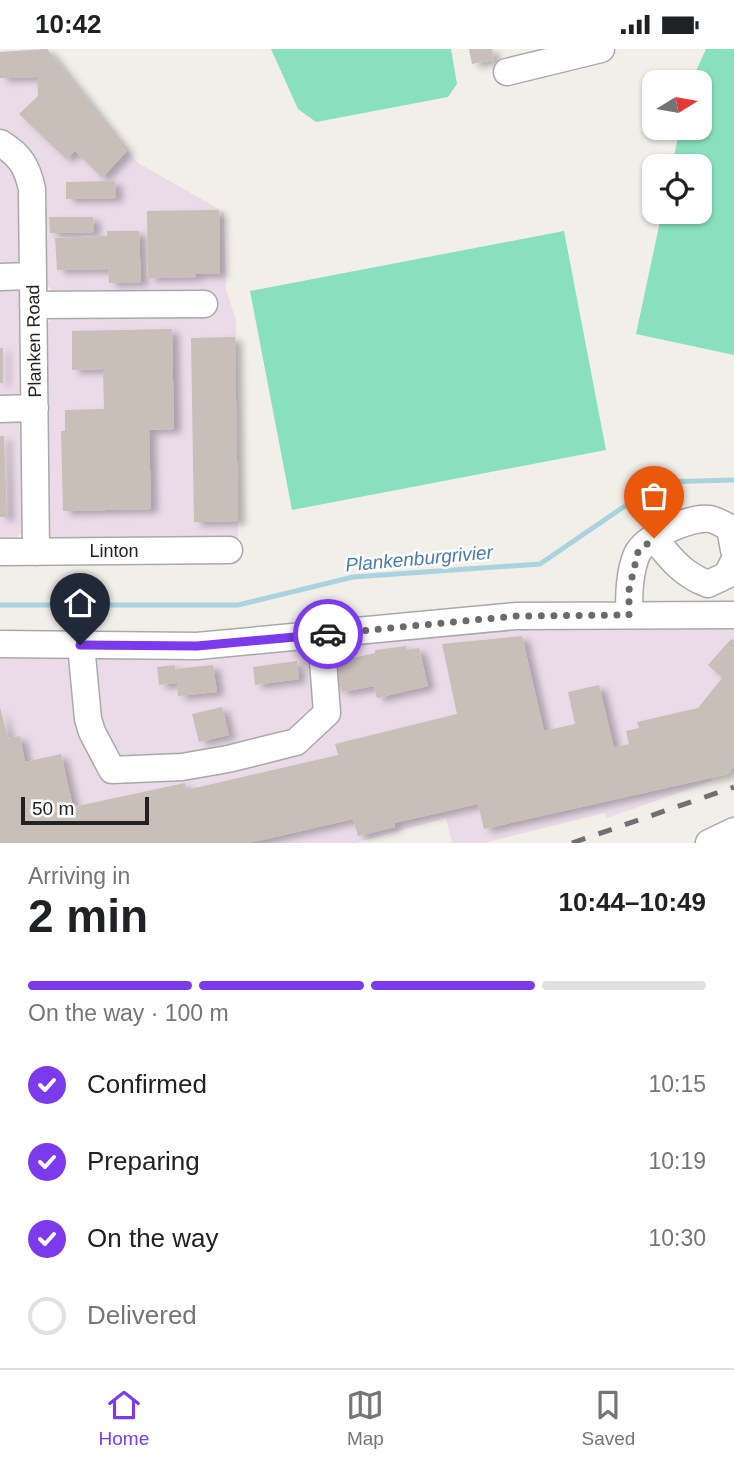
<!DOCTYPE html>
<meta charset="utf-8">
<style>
body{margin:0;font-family:Helvetica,sans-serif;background:#f2f2f2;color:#202124;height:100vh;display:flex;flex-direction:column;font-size:26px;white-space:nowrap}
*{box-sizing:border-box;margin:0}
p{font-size:23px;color:#757577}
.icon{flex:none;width:38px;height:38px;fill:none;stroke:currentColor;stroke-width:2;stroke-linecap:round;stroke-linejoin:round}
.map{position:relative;height:794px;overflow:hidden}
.drawer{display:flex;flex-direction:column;background:#fff;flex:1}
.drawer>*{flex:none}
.needle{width:46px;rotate:79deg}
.buttons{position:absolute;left:642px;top:21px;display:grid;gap:14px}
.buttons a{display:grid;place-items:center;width:70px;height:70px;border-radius:14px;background:#fff;box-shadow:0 2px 5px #0004;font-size:35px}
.scale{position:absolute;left:21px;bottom:18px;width:128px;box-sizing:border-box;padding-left:7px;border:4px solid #222;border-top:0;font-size:19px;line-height:24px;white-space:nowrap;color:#222;-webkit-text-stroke:5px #fff;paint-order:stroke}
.pin{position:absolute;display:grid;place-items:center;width:60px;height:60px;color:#fff;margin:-72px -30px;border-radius:50% 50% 50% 0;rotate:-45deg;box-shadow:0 0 7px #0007}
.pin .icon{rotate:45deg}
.courier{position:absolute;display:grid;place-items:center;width:70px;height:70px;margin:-35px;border:5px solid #7c3aed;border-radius:50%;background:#fff;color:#222;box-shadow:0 2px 9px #0007}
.head em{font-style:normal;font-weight:700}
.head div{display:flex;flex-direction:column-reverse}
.head{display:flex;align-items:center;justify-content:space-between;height:119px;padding:0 28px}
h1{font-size:46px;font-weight:700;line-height:52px}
.bar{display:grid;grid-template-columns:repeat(4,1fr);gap:10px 7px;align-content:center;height:84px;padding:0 28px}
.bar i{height:9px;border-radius:5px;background:#e0e0e0}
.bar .selected{background:#7c3aed}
.bar p{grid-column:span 4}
ol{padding:0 28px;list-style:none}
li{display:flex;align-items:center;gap:21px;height:77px}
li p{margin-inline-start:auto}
li .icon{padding:7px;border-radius:50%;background:#7c3aed;color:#fff;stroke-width:4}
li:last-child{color:#757577}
li i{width:38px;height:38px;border:4px solid #e0e0e0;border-radius:50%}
.status{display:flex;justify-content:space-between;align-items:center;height:49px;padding:0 35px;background:#fff;direction:ltr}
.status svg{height:19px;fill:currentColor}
.dock{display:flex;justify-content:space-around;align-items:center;height:98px;border-top:2px solid #e0e0e0;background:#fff;font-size:19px;color:#757577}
.dock a{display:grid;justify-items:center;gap:4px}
.dock .selected{color:#7c3aed}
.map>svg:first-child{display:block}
.industrial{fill:#ebdbe8}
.pitch{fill:#88e0be}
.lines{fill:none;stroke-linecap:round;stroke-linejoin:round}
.stream{stroke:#aad3df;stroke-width:5}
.building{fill:#c7bfb8;filter:url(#shadow)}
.minor-casing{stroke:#a9a9a9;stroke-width:29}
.minor{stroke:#fff;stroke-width:26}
.rail{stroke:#707070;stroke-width:5;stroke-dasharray:14 14;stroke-linecap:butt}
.done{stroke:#6b6a68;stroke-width:7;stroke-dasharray:0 12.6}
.route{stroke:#7c3aed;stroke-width:9}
.labels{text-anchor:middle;stroke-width:5;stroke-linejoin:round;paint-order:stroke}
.street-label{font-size:18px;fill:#222;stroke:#fff}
.water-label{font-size:19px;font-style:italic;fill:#4a7aab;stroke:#fff}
</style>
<div class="status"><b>10:42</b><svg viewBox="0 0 49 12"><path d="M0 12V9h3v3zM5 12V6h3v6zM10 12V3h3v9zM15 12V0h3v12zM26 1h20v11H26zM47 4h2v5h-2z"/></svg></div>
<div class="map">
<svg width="734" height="794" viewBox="0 0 734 794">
<defs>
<filter id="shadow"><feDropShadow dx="7" dy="4" stdDeviation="3.5" flood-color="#0004"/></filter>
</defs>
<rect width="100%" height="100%" fill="#f2efe9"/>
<path class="industrial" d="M47 0 138 114 224 163 226 240 236 271 238 494 52 490 46 481V275L57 266V246L45 234 41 197 0 84V3Z
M0 103 19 123 24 480 14 492 0 495Z
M536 576 734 577V717L728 725 711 729 712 732 607 769 605 764 484 794H452L446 769 355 794H0V607Z"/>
<path class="pitch" d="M271 0H451L457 35 448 48 316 73 298 60Z
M706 0H734V306L636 285 662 163H700V117H672L680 79H700V33H691Z
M564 182 606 401 292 461 250 242Z"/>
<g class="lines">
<path class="stream" d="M0 556H238L353 528 540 515 660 433 734 431"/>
</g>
<path class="building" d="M47 0 127 102 102 129 75 102 66 110 19 65 38 47 37 28 0 29V3Z
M469 0H492L494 11 472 15Z
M115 132 116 149 66 150V133Z
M219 161 220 225H196V228L148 229 147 162Z
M49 168H93L94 183 50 184Z
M107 182H139L141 233 109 234 108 220 57 221 55 189 107 187Z
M172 280 174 380 149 381 151 460 63 462 61 382H65V361L104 360 103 320 72 321V282Z
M235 288 238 472 194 473 191 289Z
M0 299H3V334H0Z
M0 387H4L7 468H0Z
M522 587 544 682 575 675 568 643 599 636 614 699 629 695 626 682 639 679 637 673 698 659 722 629 708 616 731 590 734 592V717L728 725 484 780 478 755 394 774 395 778 358 787 353 770 249 794H0V658L8 689 20 687 25 713 61 705 73 758 185 734 186 741 338 706 335 695 457 665 442 595Z
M406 597 407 601 419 599 428 637 377 649 374 637 342 643 341 638 335 639 331 614 375 604V601Z
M297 612 299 630 255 636 253 618Z
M175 616V620L213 616 217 643 178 647 177 634 159 636 157 618Z
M222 658 229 686 199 693 192 665Z"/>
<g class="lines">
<g class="minor-casing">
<path id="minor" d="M507 23 601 0
M0 94C20 106 27 117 32 140L36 503
M0 228 33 227
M33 256 204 255
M0 360 35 359
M654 489C670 509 683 526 708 535L727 526 734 512
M0 503 229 501
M629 566C629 546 629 524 637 505 645 488 691 467 710 470 716 471 724 476 730 479L734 501
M0 595 197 597 516 567 734 566
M81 596 88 670 92 683 112 721 182 718 228 710 296 693 327 664 321 586
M709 794 734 782"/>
</g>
<use href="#minor" class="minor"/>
<path class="rail" d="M572 794 734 738"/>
</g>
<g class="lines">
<path class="done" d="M328 585 516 567 629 566V541L638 503 654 489"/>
<path class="route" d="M80 596 197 597 328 585"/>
</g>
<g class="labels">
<g class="street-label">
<text transform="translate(34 292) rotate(-91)" y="6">Planken Road</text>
<text x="114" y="508">Linton</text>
</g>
<g class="water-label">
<text transform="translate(419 509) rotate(-5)" y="7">Plankenburgrivier</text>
</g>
</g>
</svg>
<div class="buttons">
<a><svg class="needle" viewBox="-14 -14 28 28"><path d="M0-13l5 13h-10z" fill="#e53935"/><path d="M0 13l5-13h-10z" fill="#757577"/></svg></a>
<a><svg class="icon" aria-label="locate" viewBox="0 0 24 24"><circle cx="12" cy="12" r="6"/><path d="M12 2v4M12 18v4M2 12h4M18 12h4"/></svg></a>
</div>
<div class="scale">50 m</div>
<div class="pin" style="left:654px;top:489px;background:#ea580c"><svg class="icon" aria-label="bag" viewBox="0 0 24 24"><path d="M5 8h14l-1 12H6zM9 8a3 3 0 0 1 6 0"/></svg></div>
<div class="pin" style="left:80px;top:596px;background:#1f2937"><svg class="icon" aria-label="home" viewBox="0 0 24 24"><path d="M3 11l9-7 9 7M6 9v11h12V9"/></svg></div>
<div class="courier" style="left:328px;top:585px"><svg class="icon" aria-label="car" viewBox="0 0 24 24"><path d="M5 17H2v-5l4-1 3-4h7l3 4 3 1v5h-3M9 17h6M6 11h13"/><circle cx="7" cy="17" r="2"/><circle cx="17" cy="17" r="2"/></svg></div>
</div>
<section class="drawer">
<div class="head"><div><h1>2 min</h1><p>Arriving in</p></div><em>10:44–10:49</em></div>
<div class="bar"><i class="selected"></i><i class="selected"></i><i class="selected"></i><i></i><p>On the way · 100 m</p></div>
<ol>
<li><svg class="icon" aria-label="check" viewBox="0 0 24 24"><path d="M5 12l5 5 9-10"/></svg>Confirmed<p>10:15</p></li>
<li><svg class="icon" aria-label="check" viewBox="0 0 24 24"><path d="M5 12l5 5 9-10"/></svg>Preparing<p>10:19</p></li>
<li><svg class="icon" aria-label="check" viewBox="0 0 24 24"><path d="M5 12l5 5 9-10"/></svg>On the way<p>10:30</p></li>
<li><i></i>Delivered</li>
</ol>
</section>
<nav class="dock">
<a class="selected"><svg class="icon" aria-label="home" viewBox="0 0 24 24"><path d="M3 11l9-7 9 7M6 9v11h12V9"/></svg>Home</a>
<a><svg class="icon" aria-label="map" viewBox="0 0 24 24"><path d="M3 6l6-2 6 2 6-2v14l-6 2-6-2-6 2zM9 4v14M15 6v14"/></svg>Map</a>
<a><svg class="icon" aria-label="saved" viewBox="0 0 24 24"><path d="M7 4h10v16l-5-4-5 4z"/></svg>Saved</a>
</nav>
